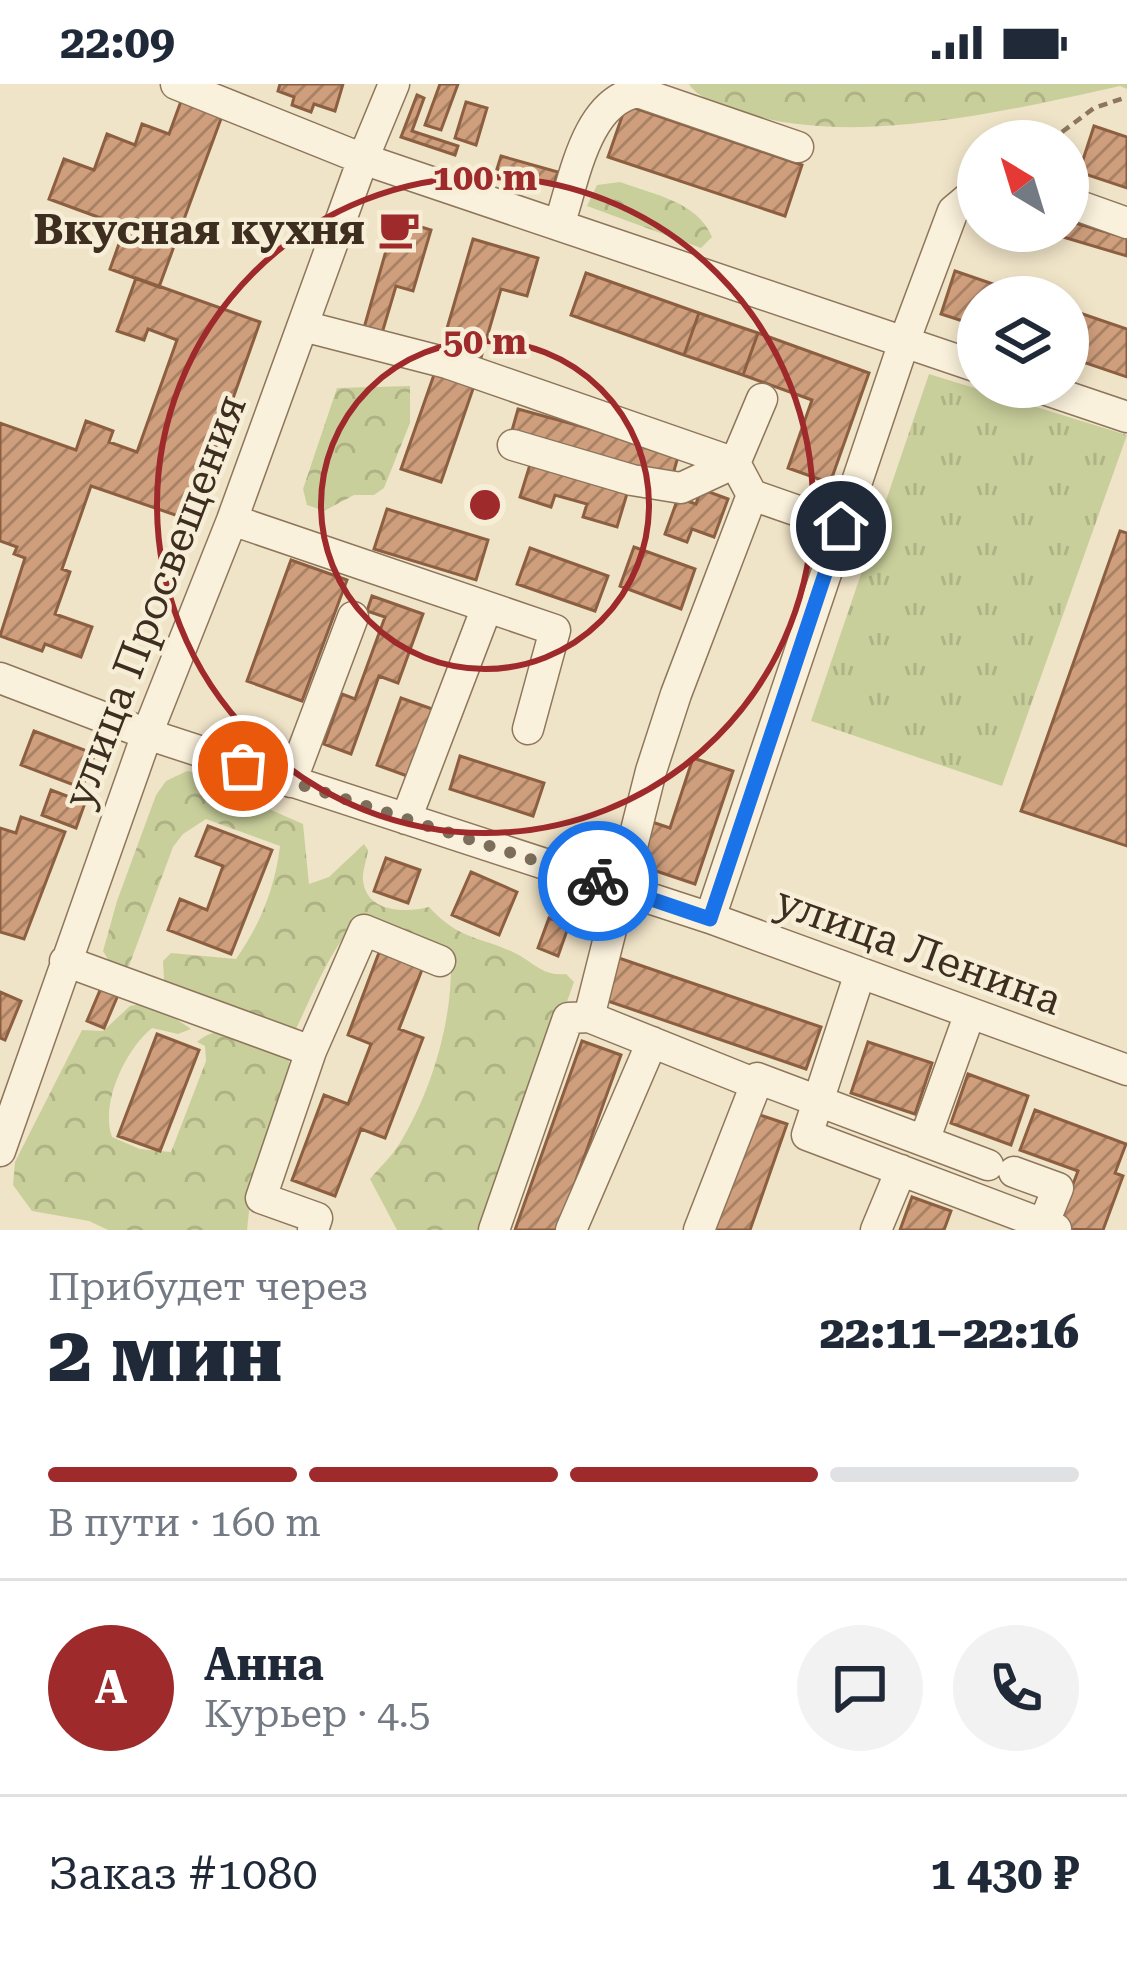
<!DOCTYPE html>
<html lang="ru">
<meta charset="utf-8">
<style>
body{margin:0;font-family:"Roboto Serif",serif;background:#f2f2f3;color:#1f2937;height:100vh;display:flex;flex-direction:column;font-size:45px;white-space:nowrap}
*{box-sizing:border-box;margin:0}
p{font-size:39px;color:#747a83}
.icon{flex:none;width:66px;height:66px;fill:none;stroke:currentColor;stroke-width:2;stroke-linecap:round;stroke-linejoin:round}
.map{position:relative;height:1146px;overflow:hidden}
.panel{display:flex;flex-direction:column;background:#fff;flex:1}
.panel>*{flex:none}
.needle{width:78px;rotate:322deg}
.buttons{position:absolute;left:957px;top:36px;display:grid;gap:24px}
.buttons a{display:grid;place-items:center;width:132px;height:132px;border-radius:50%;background:#fff;box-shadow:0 6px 18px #0003;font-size:60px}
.pin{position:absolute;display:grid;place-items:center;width:102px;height:102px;color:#fff;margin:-51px;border:6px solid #fff;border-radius:50%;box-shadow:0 3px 12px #0007}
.courier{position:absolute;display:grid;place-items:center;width:120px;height:120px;margin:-60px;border:9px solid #1a73e8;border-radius:50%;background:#fff;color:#222;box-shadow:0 3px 15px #0007}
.summary em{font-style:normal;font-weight:800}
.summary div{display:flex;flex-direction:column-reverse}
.summary{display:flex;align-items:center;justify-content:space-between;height:204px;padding:0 48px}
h1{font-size:78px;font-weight:800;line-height:90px}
.bar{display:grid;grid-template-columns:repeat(4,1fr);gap:18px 12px;align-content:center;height:144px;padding:0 48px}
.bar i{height:15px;border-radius:9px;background:#e0e1e3}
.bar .active{background:#9e2a2b}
.bar p{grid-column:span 4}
.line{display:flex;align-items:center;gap:30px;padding:0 48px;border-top:3px solid #e0e1e3}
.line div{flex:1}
.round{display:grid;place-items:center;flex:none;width:126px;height:126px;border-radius:63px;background:#f2f2f3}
.status{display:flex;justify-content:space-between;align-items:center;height:84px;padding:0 60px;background:#fff;direction:ltr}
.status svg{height:33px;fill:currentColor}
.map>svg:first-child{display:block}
.forest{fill:url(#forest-crowns)}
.park{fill:url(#park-tufts)}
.building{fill:url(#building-hatch);stroke:#8d5f41;stroke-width:3}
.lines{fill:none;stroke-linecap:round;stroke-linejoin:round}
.minor-casing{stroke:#8d765c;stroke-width:33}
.path{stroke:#8d765c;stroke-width:4.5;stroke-dasharray:9 6;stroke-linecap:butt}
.minor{stroke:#faf1dc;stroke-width:30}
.done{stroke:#7c6e5b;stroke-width:12;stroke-dasharray:0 21.6}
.route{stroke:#1a73e8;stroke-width:15}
.ring{fill:none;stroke:#9e2a2b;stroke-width:6}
.labels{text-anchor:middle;stroke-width:9;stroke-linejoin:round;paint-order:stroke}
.poi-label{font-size:42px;font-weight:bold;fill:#3d2e20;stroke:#f7eed8;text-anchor:end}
.street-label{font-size:42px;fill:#3d2e20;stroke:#f7eed8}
.centre{fill:#9e2a2b;stroke:#f7eed8;stroke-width:6}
.ring-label{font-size:36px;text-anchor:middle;font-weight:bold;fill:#9e2a2b;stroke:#f7eed8;stroke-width:9;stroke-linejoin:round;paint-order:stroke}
</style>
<div class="status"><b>22:09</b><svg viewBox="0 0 49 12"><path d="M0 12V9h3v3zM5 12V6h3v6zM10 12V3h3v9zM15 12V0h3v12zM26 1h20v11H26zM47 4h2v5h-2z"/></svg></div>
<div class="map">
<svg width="1127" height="1146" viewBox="0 0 1127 1146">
<defs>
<pattern id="forest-crowns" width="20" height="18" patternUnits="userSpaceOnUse" patternTransform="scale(3)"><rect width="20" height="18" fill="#c9cf9b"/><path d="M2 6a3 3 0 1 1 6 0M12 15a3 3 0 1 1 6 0" fill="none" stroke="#aeb285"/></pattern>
<pattern id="park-tufts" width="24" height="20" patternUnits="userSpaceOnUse" patternTransform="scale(3)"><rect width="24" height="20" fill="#c9cf9b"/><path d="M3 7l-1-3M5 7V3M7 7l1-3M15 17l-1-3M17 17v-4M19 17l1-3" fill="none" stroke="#aeb285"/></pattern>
<pattern id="building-hatch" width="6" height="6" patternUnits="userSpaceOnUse" patternTransform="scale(3)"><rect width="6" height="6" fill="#cf9f7d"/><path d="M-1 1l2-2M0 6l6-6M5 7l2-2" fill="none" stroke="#a98266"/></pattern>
</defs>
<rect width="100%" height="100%" fill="#f0e4c8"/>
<path class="forest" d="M689 0H1127V5L1120 2C1007 27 838 68 728 23 713 17 698 14 689 0Z
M620 98C654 111 697 117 712 153L701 164 587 122 597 101Z
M410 302V339L384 404 374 411H354L324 427 307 421 303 405 337 304Z
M187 687 216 692 253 718 303 740 309 800 329 793 364 760 368 766C367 775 362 788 363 796 366 829 406 829 429 823 463 860 486 852 522 873 538 883 546 892 566 890L574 898 485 1146H397L370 1095C380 1083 392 1072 400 1059 431 1008 452 939 451 879L361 837C336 849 308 922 293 951L170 904 164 896 163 877 171 869 236 875C260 841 275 804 280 762L206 735 183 750 173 763 129 882 115 887 103 867 117 817 156 711 166 697Z
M151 918 191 945 178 950 152 944C125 966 100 1020 112 1053L140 1065 171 1068 206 977 205 962 197 958C223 934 259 957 288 967L291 996 251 1109 247 1146H108L89 1137 32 1127 13 1101 15 1078 82 946 103 947 130 922Z"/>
<path class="park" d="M929 290 1127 351 1002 702 811 637Z"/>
<path class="building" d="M280 0H343L335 27 314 20 311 28 292 21 294 13 278 7Z
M440 0H458L441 46 425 41Z
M184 9 225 24 159 203 110 185 125 143 49 115 64 75 94 86 107 50 135 61 142 40 169 50Z
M417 11 424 14 412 47 458 62 455 71 401 53Z
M466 18 487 24 476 61 455 54Z
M626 21 802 81 785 132 608 73Z
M1094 42 1127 53V104L1079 88Z
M501 72 558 88 554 101 497 85Z
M395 135 431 146 413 207 396 202 380 256 362 251Z
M1068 137 1127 154V172L1043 147H1068Z
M473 155 538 174 527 212 501 205 480 277 441 265Z
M955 187 1031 213H978V242L941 230Z
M586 189 699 229 684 271 571 231Z
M136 194 260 238 190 436 91 402 62 485 70 488 55 530 92 543 81 573 45 560 42 567 0 552 25 474 14 470 17 463 0 457V339L76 366 86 337 113 347 109 358 137 368 177 256 148 245 144 256 117 247Z
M1068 225 1127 245V293L1068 273Z
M699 229 758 249 743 291 684 271Z
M758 249 869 289 830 399 788 384 812 316 743 291Z
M436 285 475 299 441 398 401 385Z
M518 325 679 369 672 394 511 350Z
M532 374 629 403 617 443 583 433 587 420 555 411 551 423 520 413Z
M701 405 728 415 714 453 692 445 687 458 665 450 678 414 696 420Z
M387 425 488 456 476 496 374 465Z
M1120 447 1127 449V762L1021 727Z
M634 463 695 485 681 525 620 502Z
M530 464 608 492 595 527 517 500Z
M291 476 347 496 302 617 247 597Z
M372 512 423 530 398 599 379 592 351 670 324 660 342 610 355 615 385 533 367 527Z
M401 614 435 626 410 693 377 681Z
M34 647 95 670 82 704 21 681Z
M460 672 544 699 533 732 450 705Z
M693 674 733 687 695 800 635 780 649 737 670 744Z
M51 706 85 719 76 744 42 731Z
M21 733 65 748 24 855 0 848V744L16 749Z
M208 742 272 766 231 870 168 846 180 815 207 826 223 782 196 772Z
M386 774 420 786 408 819 374 807Z
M471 788 517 808 499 851 452 831Z
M549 834 569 841 558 872 538 864Z
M380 866 423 883 399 945 423 954 385 1054 361 1045 335 1112 292 1096 324 1011 348 1020 371 960 348 951Z
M613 872 821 943 806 985 599 914Z
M101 904 118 911 104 944 87 937Z
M0 908 21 917 5 956 0 954Z
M157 950 199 966 160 1067 118 1052Z
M582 957 621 971 558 1146H515Z
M868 958 932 979 915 1030 851 1009Z
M968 990 1028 1012 1011 1061 951 1039Z
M1035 1026 1126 1060 1115 1089 1123 1092 1103 1146 1056 1145 1078 1087 1020 1066Z
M751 1028 787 1040 750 1146H711Z
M912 1113 951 1127 944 1146H900Z"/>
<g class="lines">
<g class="minor-casing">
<path id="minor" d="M176 0 363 75 978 283
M1068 118 1127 139
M559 141C574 98 585 17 638 8L798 63
M303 242 447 279 735 379 752 411 841 442
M1038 303 1127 333
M513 361 632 396 681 404 735 379 762 315
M232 436 555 546 528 645
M0 594 147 650 710 834 1127 986
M291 698 353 533
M406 735 487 523
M710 834 904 258 953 127 978 106
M65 877 311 967
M860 889 807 1051 1056 1145
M589 933 756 1000 699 1146
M756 1000 757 994 988 1081
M924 1057 970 929
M0 1067 147 650 232 436 363 75 394 0
M1014 1088 1058 1104 1041 1146
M313 1146 317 1134 261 1114 311 967 364 846 440 877
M494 1146 568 934 589 933 651 687 676 610 752 411
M571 1146 652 958
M876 1146 901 1086"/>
</g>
<path class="path" d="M1050 57 1094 24 1127 13"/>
<use href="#minor" class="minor"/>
</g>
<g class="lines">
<path class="done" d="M243 682 598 797"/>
<path class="route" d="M598 797 710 835 841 442"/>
</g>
<g class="ring">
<circle cx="485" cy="421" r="164"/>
<circle cx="485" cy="421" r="328"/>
</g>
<defs>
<g id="cafe-bare" transform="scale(3.24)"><path d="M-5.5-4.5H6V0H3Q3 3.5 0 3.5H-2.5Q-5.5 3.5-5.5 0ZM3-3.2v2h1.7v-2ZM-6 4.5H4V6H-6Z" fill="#9e2a2b" stroke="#f7eed8" stroke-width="2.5" paint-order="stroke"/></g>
</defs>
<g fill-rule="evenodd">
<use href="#cafe-bare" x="399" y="145"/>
</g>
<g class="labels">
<g class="poi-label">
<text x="365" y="160">Вкусная кухня</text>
</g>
<g class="street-label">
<text transform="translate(154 517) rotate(-69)" y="15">улица Просвещения</text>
<text transform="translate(919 866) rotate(20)" y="15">улица Ленина</text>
</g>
</g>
<circle cx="485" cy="421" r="18" class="centre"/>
<g class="ring-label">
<text x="485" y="106">100 m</text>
<text x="485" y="270">50 m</text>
</g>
</svg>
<div class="buttons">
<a><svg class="needle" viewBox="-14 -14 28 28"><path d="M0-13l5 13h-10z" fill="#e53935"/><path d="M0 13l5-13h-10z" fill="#747a83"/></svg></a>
<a><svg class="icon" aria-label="layers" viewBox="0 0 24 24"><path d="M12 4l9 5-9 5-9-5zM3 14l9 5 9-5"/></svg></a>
</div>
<div class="pin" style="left:243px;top:682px;background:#ea580c"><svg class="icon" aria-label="bag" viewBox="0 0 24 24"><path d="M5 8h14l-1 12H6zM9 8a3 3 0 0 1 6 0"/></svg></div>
<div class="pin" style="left:841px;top:442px;background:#1f2937"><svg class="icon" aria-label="home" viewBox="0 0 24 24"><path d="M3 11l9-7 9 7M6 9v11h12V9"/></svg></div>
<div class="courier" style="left:598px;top:797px"><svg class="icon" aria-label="bike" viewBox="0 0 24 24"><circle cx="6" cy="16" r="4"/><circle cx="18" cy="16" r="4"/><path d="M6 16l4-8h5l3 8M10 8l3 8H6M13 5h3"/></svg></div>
</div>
<section class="panel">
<div class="summary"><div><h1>2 мин</h1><p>Прибудет через</p></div><em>22:11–22:16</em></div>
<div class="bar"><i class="active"></i><i class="active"></i><i class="active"></i><i></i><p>В пути · 160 m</p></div>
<div class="line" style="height:216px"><b class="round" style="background:#9e2a2b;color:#fff">А</b><div><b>Анна</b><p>Курьер · 4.5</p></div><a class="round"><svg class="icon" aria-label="chat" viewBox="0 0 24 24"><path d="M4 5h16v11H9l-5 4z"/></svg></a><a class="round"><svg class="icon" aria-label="phone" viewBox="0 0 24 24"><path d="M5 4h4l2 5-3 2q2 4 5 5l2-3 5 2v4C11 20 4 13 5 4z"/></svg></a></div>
<div class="line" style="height:156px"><div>Заказ #1080</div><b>1 430 ₽</b></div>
</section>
